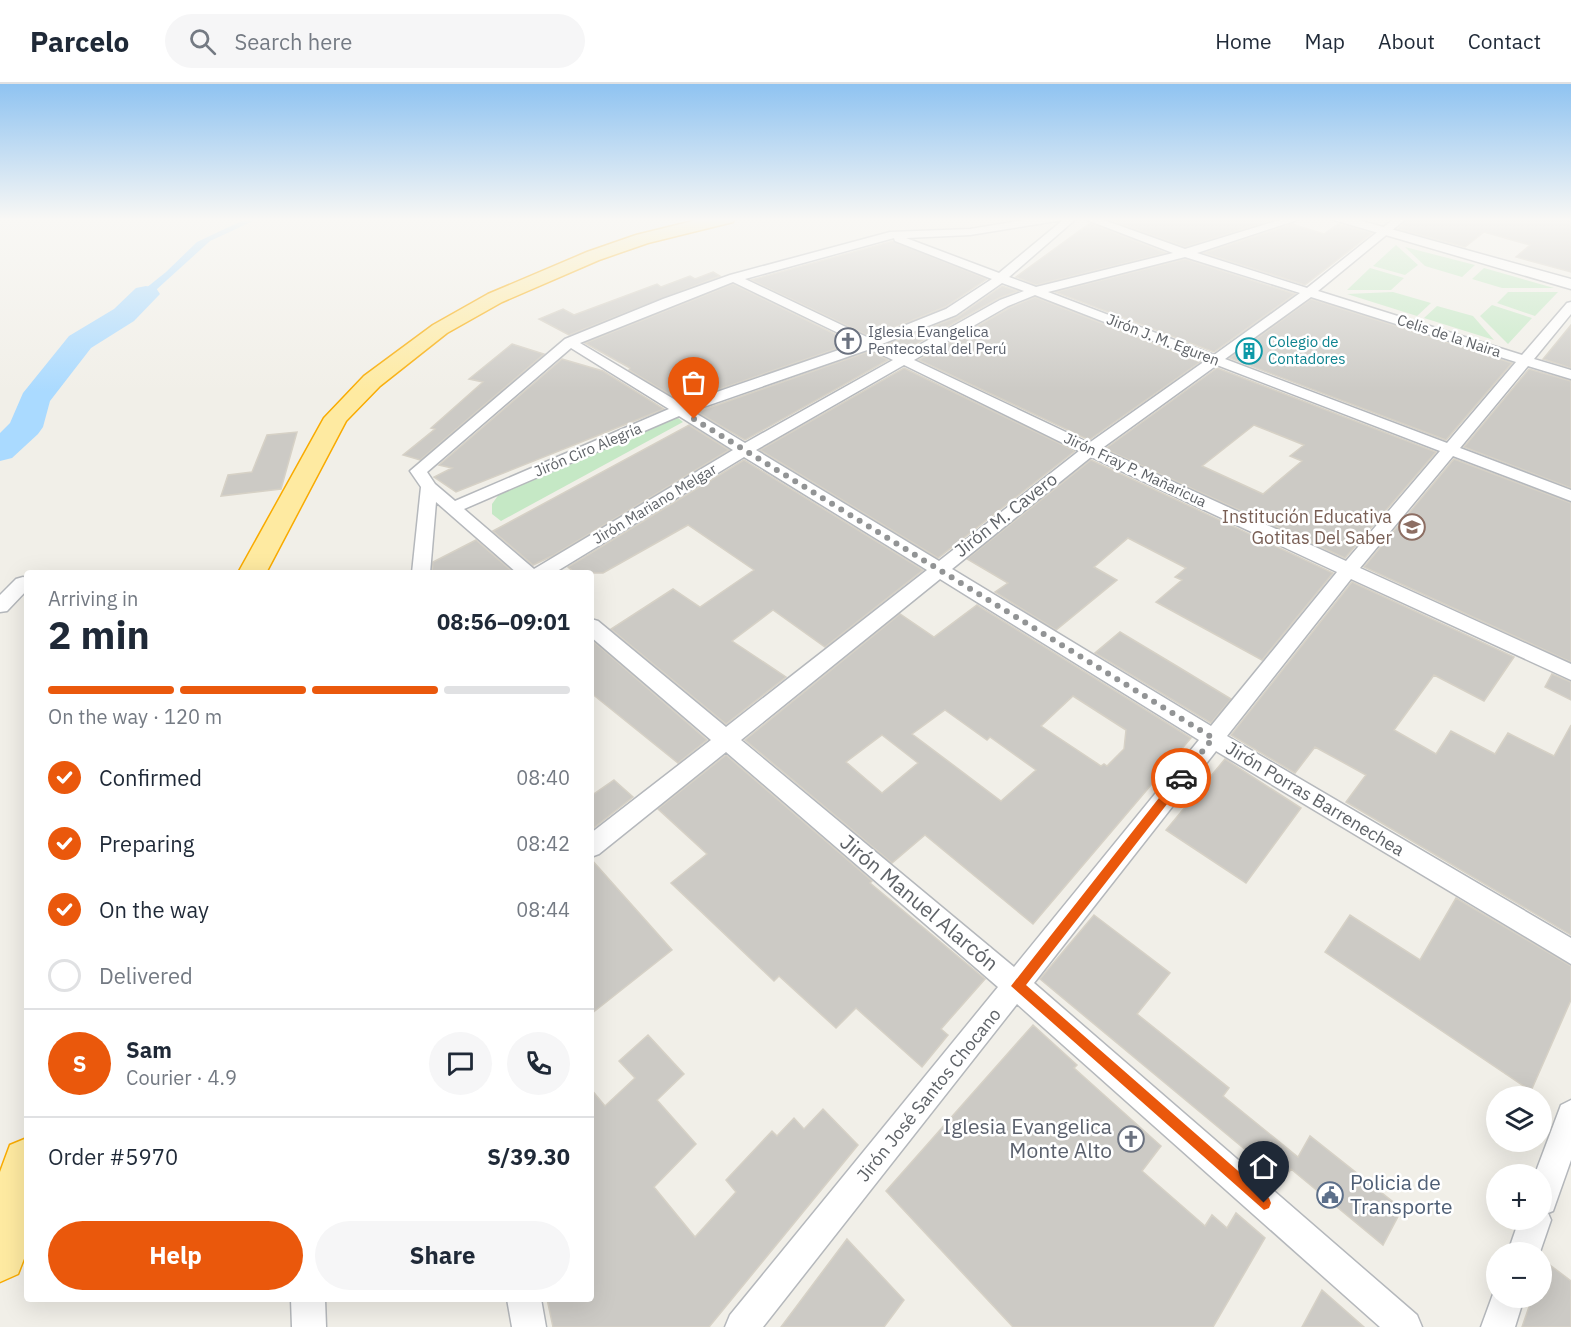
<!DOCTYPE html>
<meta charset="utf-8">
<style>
body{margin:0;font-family:"IBM Plex Sans",sans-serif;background:#f6f6f7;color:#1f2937;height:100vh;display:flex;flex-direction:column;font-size:22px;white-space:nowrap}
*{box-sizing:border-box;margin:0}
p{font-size:20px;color:#747a83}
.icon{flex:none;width:33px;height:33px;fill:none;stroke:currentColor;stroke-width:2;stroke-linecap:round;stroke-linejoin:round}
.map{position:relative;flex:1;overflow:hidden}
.sheet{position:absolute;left:24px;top:486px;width:570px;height:732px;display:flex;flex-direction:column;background:#fff;border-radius:6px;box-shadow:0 6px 24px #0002}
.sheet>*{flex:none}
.buttons{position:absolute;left:1486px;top:1002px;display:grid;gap:12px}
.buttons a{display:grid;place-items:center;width:66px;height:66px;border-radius:50%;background:#fff;box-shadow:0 6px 24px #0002;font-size:30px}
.pin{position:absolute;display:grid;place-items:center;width:51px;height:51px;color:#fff;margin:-62px -26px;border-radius:50% 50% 50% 0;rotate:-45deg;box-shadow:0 0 6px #0007}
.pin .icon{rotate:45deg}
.courier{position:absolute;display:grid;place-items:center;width:60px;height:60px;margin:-30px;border:4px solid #ea580c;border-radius:50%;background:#fff;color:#222;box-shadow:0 2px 8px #0007}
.overview em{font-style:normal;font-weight:800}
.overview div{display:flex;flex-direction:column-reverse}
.overview{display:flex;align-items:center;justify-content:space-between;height:102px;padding:0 24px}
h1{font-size:39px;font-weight:800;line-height:45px}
.bar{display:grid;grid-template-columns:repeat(4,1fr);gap:9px 6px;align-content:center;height:72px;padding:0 24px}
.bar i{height:8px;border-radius:4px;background:#e0e1e3}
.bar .active{background:#ea580c}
.bar p{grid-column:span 4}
.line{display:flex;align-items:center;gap:15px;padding:0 24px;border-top:2px solid #e0e1e3}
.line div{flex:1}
.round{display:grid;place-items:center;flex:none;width:63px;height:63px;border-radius:32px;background:#f6f6f7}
ol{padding:0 24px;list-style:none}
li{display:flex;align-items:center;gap:18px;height:66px}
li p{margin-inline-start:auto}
li .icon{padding:6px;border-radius:50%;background:#ea580c;color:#fff;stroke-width:4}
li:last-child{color:#747a83}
li i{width:33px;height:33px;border:3px solid #e0e1e3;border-radius:50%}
.cta{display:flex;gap:12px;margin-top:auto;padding:12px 24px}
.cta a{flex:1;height:69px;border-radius:36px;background:#ea580c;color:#fff;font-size:24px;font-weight:800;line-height:69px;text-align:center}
.cta a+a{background:#f6f6f7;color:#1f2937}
header{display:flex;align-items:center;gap:36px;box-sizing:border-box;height:84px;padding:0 30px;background:#fff;border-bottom:2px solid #e0e1e3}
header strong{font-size:28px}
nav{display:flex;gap:33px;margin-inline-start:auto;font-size:21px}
.search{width:420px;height:54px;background:#f6f6f7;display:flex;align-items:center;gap:15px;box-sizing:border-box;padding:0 21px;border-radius:33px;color:#747a83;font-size:22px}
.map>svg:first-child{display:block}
.green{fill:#c5e8c5}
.water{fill:#aadaff}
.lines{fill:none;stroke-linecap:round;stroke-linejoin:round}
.river{fill:#aadaff;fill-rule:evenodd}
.building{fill:#cccac5;stroke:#d6d1c6;stroke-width:1.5;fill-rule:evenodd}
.minor-casing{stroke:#b5b8bc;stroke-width:3}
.tertiary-casing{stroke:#b5b8bc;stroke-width:3}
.trunk-casing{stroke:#f9ab00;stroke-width:3}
.minor{fill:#fff;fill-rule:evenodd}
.tertiary{fill:#fff;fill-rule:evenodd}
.trunk{fill:#feeaa1;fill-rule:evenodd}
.route{fill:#ea580c}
.done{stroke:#929495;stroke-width:6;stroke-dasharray:0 10.8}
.labels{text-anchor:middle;stroke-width:5;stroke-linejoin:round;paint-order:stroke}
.far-worship-label{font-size:15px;fill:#5b616d;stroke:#fff;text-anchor:start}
.far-street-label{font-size:15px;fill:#5f6368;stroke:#fff}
.far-culture-label{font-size:15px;fill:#0d838f;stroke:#fff;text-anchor:start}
.street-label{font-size:18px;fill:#5f6368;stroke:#fff}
.education-label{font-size:18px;fill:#785e54;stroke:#fff;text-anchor:end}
.near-street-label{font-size:21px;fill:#5f6368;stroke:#fff}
.near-worship-label{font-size:21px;fill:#5b616d;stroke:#fff;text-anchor:end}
.near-service-label{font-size:21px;fill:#4e5e75;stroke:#fff;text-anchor:start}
</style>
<header>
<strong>Parcelo</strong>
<div class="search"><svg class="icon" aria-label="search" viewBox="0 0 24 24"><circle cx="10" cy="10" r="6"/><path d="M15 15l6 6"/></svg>Search here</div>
<nav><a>Home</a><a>Map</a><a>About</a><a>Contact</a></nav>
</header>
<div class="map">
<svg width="1571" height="1243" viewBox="0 0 1571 1243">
<rect width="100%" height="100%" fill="#f1efe8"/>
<path class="green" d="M1396 161 1418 181 1405 191 1373 182Z
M1405 163 1475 181 1462 193 1425 182Z
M1370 184 1404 194 1391 206H1347Z
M1484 184 1554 204H1502L1472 195Z
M1393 208 1431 219 1417 232 1347 210Z
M1508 208H1558L1535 232 1497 219Z
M1492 221 1532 234 1508 260 1480 232Z
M1437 222 1473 232 1494 256 1424 234Z
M677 333 683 338 501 437 492 430V420L502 406Z"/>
<path class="water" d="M248 134H260L210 157 124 235 105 248 90 249 166 188 197 158Z"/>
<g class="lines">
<path class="river" d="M146 202 156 204 160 210 134 237 91 264 50 317 43 343 38 350 12 374 0 377V349L10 339 23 309 69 252 114 225 136 204Z"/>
</g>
<path class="building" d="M1105 134H1273L1275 135 1185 163Z
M1409 134H1571V188L1516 173 1530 161 1484 148 1465 163 1398 145Z
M1090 139 1166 169 1036 201 1016 193Z
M1292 140 1324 150 1338 140 1372 149 1305 201 1204 169Z
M893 157 987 195 945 223 871 253 751 196Z
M1185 175 1295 210 1214 268 1055 208Z
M713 188 720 192 569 251 539 235 563 225 574 231 657 200 661 203 690 192 695 195Z
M733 200 853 259 682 318 629 286 630 284 585 259Z
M1002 202 1018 207 999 214 903 267 888 260 957 233Z
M1035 213 1200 278 1089 356 919 276 1009 224Z
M1311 215 1512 279 1446 356 1230 274Z
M1571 241V284L1543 275Z
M512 260 544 270 420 376 403 371 435 345 431 344 483 298 469 295Z
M870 267 888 276 745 356 697 328Z
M562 275 603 287 664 325 456 408 434 393 452 384 439 381Z
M904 284 1075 367 938 474 760 366Z
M1217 284 1436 368 1345 474 1105 365ZM1254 341 1304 361 1290 372 1302 377 1263 410 1202 382Z
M1529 285 1571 297V404L1464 363Z
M689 341 729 366 554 471 533 481 493 447Z
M297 348 281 405 221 412 228 391 252 388 267 351Z
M1454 375 1571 419V578L1364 483Z
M744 376 923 486 825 563 773 526 732 557 786 593 726 640 611 545 673 505 700 523 754 486 688 441 603 489H575L568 483Z
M1091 376 1333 489 1262 576 1156 518 1182 496 1175 493 1186 484 1128 454 1094 483 1117 496 1056 546 995 508 1008 499 967 475Z
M476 456 514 489H432L433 478Z
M1352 498 1514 573 1484 617 1434 591 1394 646 1436 670 1451 647 1495 670 1508 649 1554 672 1571 641V851L1346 718 1366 691 1315 663 1295 689 1231 651Z
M977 521 1191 654 1033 840 925 751 892 779 745 656 900 530 934 553ZM1073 612 1126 646 1124 665 1107 682 1104 680 1101 682 1041 642ZM945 626 987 656 990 653 1036 686 1001 717 912 650ZM882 651 918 679 882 709 846 678Z
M1120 548 1175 581 1231 615 1211 639 1095 569Z
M593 557 707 656 678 679 591 609Z
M1552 590 1571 598V616L1545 603Z
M726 671 872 797 870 799 985 895 941 945 948 951 922 983 856 924 836 944 779 892 774 897 671 799 707 770 658 725Z
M1225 675 1301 724 1246 799 1166 746Z
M614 696 633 713 591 746V712Z
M591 775 672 866 591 930Z
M1456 814 1571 882V916L1531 1007 1325 868 1350 831 1420 876Z
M1094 831 1170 889 1137 930 1229 1004 1223 1012 1298 1073 1310 1052 1402 1125 1383 1161 1291 1085 1283 1097 1040 895Z
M1033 941 1077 981 1074 984 1161 1062 1142 1087 1205 1142 1212 1131 1227 1144 1236 1129 1265 1154 1213 1243H1013L886 1107Z
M648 951 684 990 657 1016 696 1060 654 1103 695 1153 736 1108 726 1096 772 1047 777 1052 794 1034 804 1045 823 1025 858 1061 709 1243H553L547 1215H591V1005L605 1022 635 994 619 977Z
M847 1155 904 1216 884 1243H781Z
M1542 1175 1571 1197V1243H1522L1532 1214H1542Z
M1322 1206 1364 1243H1302Z"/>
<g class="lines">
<g class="minor-casing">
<path id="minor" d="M1037 134H1077L1009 193 1036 203 1173 169 1082 134H1098L1185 165 1286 134H1303L1197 169 1307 204 1395 134H1407L1318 207 1522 271 1567 219 1571 218V230L1534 275 1571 286V295L1528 282 1460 364 1571 406V417L1453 372 1360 484 1571 580V596L1351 495 1227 652 1571 854V880L1216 667 1034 899 1417 1231 1422 1243H1380L1017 920 763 1243H725L730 1231 998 903 726 668 599 770 591 773V749L711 656 591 553V535L598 537 726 643 927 486 744 373 554 489H517L436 418 430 489H412L421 403 410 387 565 255 663 215 730 191 890 148 970 145ZM1063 136 999 189 906 154 970 151ZM894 154 895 157 992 195 946 225 871 255 745 195ZM1185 173 1300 209 1214 271 1048 208ZM733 198 859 259 682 320 580 259ZM1002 199 1024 207 1000 216 903 270 882 260 956 231ZM1035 211 1205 277 1089 359 914 276 1008 222ZM1311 213 1516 278 1447 359 1225 275ZM571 264 669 325 455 417 435 400 427 388ZM870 265 893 276 745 359 692 327ZM904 281 1079 367 939 477 756 366ZM1217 281 1440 367 1346 477 1101 365ZM679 332 733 366 534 485 464 425ZM1091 373 1337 488 1211 642 952 485ZM940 495 1199 656 1014 883 741 656Z
M23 493 27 494V506L7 527 0 528V511L16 495Z
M1571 1016V1076L1553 1127 1548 1129 1551 1136 1540 1168H1508L1519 1136H1542V1090H1535L1561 1021Z
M1496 1202 1497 1214H1524L1515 1243H1481Z
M291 1215H325L326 1243H292Z
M507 1215H541L546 1243H512Z"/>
</g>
<g class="tertiary-casing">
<path id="tertiary" d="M1327 134H1351L1571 195V205Z"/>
</g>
<g class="trunk-casing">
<path id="trunk" d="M705 134H735L733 138 648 159 599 176 502 218 447 249 380 302 346 337 266 489H238L324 334 364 292 433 241 488 210 587 168 636 151Z
M27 1054V1167L18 1190 0 1198V1088L10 1061Z"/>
</g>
<use href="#minor" class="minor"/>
<use href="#tertiary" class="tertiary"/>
<use href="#trunk" class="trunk"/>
</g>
<linearGradient id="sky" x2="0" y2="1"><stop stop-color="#8fc3f1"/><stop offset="0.44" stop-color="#f9f8f5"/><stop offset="1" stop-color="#f9f8f5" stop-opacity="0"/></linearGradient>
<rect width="1571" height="308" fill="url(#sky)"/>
<path class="route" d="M1181 690 1186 694 1185 697 1026 901 1269 1114 1271 1119 1269 1124 1264 1126 1011 902 1177 691Z"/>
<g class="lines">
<path class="done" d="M694 335 1213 654 1181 694"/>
</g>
<defs>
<g id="church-ring" transform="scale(1.35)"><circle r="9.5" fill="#fff" stroke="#6b7280" stroke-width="1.5"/><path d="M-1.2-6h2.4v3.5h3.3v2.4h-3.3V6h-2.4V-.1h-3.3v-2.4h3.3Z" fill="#6b7280"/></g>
<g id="building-ring" transform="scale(1.35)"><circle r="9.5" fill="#fff" stroke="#0f9aa8" stroke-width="1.5"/><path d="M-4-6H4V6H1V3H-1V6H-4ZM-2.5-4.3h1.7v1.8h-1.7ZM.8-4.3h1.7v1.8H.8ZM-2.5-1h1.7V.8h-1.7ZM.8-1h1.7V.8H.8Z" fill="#0f9aa8"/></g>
<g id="school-ring" transform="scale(1.35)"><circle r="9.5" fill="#fff" stroke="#8d6e63" stroke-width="1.5"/><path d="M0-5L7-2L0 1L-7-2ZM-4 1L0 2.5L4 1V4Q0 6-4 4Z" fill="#8d6e63"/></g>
<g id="civic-ring" transform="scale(1.35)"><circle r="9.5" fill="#fff" stroke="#5c6f8a" stroke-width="1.5"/><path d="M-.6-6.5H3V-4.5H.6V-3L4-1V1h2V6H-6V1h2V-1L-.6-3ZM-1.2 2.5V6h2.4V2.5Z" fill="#5c6f8a"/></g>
</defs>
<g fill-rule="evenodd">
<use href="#church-ring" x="848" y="257"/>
<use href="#building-ring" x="1249" y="267"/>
<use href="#school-ring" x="1412" y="443"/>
<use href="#church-ring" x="1131" y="1055"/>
<use href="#civic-ring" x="1330" y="1111"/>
</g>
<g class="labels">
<g class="far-worship-label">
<text x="868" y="253">Iglesia Evangelica<tspan x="868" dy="17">Pentecostal del Perú</tspan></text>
</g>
<g class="far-street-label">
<text transform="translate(1449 252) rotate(18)" y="5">Celis de la Naira</text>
<text transform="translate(1163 256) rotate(21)" y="5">Jirón J. M. Eguren</text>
<text transform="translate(588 366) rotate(-23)" y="5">Jirón Ciro Alegría</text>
<text transform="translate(1135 386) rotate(25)" y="5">Jirón Fray P. Mañaricua</text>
<text transform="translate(655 420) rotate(-31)" y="5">Jirón Mariano Melgar</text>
</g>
<g class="far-culture-label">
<text x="1268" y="263">Colegio de<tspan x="1268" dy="17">Contadores</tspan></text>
</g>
<g class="street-label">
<text transform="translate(1006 431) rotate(-38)" y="6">Jirón M. Cavero</text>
<text transform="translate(1315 715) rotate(31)" y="6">Jirón Porras Barrenechea</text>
<text transform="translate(929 1011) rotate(-51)" y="6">Jirón José Santos Chocano</text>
</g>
<g class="education-label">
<text x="1392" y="439">Institución Educativa<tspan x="1392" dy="21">Gotitas Del Saber</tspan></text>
</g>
<g class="near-street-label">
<text transform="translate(919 819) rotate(40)" y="7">Jirón Manuel Alarcón</text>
</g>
<g class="near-worship-label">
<text x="1112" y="1050">Iglesia Evangelica<tspan x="1112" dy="24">Monte Alto</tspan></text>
</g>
<g class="near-service-label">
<text x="1350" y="1106">Policia de<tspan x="1350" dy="24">Transporte</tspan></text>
</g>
</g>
</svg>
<div class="buttons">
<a><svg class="icon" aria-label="layers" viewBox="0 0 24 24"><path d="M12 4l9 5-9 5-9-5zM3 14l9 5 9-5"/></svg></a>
<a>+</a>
<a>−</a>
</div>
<div class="pin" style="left:694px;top:335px;background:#ea580c"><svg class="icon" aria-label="bag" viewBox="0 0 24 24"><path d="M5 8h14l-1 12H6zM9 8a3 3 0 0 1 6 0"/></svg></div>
<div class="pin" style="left:1264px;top:1119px;background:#1f2937"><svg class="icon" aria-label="home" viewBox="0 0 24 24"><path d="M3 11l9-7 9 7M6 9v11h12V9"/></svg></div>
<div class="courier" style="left:1181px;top:694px"><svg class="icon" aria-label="car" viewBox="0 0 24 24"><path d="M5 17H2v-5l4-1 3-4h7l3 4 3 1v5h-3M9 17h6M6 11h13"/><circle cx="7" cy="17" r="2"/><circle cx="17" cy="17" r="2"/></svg></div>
<section class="sheet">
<div class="overview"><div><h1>2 min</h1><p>Arriving in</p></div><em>08:56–09:01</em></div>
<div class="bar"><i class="active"></i><i class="active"></i><i class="active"></i><i></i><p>On the way · 120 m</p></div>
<ol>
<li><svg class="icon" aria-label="check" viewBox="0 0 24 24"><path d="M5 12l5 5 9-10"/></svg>Confirmed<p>08:40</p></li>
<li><svg class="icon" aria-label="check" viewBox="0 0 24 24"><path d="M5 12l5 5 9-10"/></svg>Preparing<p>08:42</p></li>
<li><svg class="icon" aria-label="check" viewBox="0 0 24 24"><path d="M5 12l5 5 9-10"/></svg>On the way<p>08:44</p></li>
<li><i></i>Delivered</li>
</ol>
<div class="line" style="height:108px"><b class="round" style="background:#ea580c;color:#fff">S</b><div><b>Sam</b><p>Courier · 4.9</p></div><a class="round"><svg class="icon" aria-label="chat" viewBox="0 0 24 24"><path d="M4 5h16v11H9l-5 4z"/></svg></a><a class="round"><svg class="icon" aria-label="phone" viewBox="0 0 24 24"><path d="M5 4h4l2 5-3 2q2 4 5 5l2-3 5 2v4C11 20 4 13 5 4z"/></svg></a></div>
<div class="line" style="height:78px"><div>Order #5970</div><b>S/39.30</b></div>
<div class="cta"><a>Help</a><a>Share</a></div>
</section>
</div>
